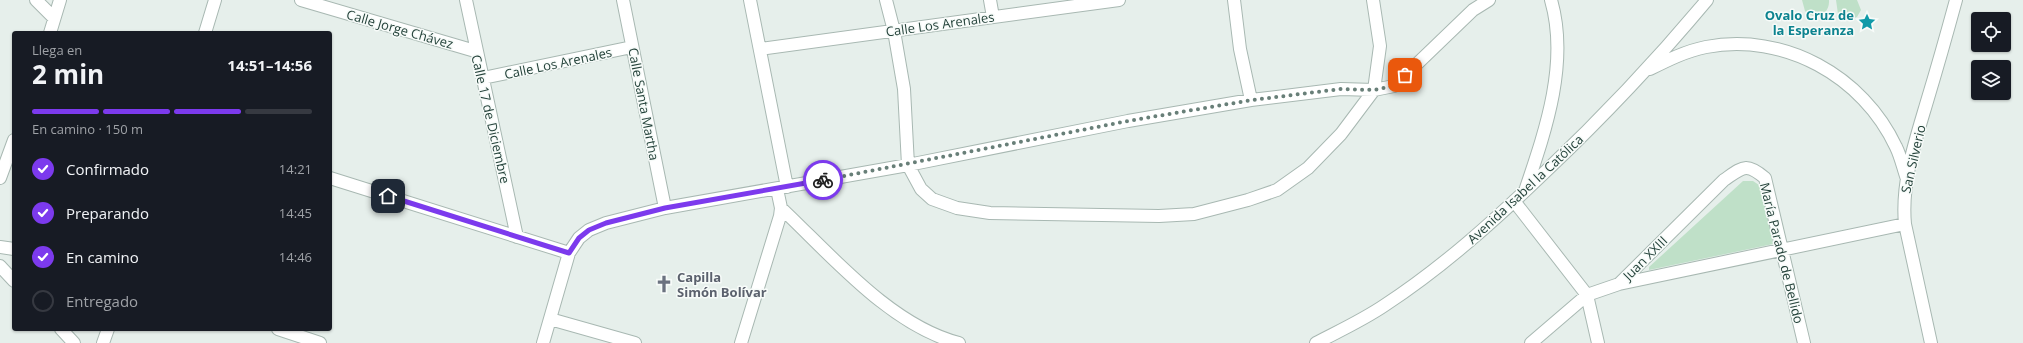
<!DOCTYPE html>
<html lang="es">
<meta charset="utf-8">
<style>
body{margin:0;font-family:"Open Sans",sans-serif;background:#242831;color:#f1f3f6;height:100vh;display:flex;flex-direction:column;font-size:15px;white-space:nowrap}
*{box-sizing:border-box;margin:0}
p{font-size:13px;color:#9ea1a6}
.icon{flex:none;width:22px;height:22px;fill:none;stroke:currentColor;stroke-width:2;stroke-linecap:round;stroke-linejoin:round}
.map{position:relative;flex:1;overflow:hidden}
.panel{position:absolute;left:12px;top:31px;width:320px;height:300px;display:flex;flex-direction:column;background:#171b24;border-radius:4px;box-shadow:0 1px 3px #0004}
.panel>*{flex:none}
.tools{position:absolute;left:1971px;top:12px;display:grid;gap:8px}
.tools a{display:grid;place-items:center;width:40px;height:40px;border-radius:4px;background:#171b24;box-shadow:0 1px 3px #0004;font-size:20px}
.pin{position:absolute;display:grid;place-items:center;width:34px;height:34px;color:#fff;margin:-17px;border-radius:8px;box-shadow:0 2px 6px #0006}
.courier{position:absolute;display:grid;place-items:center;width:40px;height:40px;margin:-20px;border:3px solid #7c3aed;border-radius:50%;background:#fff;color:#222;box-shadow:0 1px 5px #0007}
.head em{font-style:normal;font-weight:700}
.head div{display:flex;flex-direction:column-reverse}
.head{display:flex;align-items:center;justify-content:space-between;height:68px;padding:0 20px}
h1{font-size:26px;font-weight:700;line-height:30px}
.bar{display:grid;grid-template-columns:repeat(4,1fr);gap:6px 4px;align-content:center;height:48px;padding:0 20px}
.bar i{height:5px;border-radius:3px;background:#363941}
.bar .active{background:#7c3aed}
.bar p{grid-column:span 4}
ol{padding:0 20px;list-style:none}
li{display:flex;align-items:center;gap:12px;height:44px}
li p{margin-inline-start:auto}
li .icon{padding:4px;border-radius:50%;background:#7c3aed;color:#fff;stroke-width:4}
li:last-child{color:#9ea1a6}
li i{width:22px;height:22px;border:2px solid #363941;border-radius:50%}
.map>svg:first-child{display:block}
.green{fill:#bfe0c8}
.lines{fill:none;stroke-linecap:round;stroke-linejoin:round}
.street-casing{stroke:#a8b8b2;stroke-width:14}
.street{stroke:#fff;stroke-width:12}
.done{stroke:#687f78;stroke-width:4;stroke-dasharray:0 7.2}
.route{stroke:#7c3aed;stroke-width:5}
.labels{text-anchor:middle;stroke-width:3;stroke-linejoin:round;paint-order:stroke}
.culture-label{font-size:13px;font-weight:bold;fill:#0d838f;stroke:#f7fbf9;text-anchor:end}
.street-label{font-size:13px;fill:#24423a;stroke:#f7fbf9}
.worship-label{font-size:13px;font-weight:bold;fill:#5b616d;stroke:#f7fbf9;text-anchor:start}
</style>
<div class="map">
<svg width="2023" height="343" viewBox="0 0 2023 343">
<rect width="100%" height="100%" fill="#e6efeb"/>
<path class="green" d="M1802 0H1829C1830 15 1815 21 1805 11Z
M1836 0H1857L1861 10 1857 17 1851 19 1838 14Z
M1743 181H1753L1762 187 1773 244 1649 270V267Z"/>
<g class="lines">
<g class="street-casing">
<path id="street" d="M36 0 54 18
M301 0 475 51
M466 0 517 237
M623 0 665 208
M750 0 787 187
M886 0 894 31 904 89 908 165 921 189 932 199 957 208 990 213 1159 216 1194 214 1248 200 1277 190 1308 168 1341 134 1374 90 1380 46 1373 0
M990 0 993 17
M1234 0 1240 49 1251 100
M50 33 60 0
M205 33 215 0
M760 49 1119 0
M1650 69C1668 60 1686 51 1706 47 1784 32 1863 76 1896 147 1901 157 1903 168 1907 179
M483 78 632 47
M0 178 14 140
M330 178 569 253
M1526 188C1546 129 1569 62 1551 0
M1514 201 1587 295 1598 343
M781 208C831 255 891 326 959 343
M0 247 14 249
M0 266 14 281
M1619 284 1905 224
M550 319 635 343
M61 329 74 343
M278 329 320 343
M103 343 108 329
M543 343 569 253 579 238 589 230 606 223 665 208 908 165 1128 121 1251 100 1341 89 1374 90 1394 86 1473 10 1489 0
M741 343 780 216 781 208 777 189
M1316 343C1339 331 1363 320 1385 305 1443 267 1495 220 1545 172 1602 118 1656 61 1707 0
M1531 343 1587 295 1619 284 1724 180C1743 167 1746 162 1765 178L1804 343
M1931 343 1905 224C1901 181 1916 139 1928 98 1938 65 1947 33 1956 0"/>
</g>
<use href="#street" class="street"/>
</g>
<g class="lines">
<path class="done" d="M823 180 1128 121 1252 100 1341 89 1374 90 1394 86 1405 75"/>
<path class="route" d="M388 196 569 253 579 238 589 230 606 223 665 208 823 180"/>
</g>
<defs>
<g id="sight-bare" transform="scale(1.38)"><path d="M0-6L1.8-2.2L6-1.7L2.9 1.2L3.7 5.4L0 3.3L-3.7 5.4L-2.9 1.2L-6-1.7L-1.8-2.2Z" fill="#0f9aa8" stroke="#f7fbf9" stroke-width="2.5" paint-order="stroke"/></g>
<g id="church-bare" transform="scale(1.38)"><path d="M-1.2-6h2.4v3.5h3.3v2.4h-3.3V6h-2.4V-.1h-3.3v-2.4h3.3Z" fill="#6b7280" stroke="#f7fbf9" stroke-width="2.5" paint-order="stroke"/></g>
</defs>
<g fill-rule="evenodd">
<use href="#sight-bare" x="1867" y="22"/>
<use href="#church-bare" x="664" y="284"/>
</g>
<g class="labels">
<g class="culture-label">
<text x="1854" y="20">Ovalo Cruz de<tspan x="1854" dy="15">la Esperanza</tspan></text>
</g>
<g class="street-label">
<text transform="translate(940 24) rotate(-8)" y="5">Calle Los Arenales</text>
<text transform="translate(400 29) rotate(16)" y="5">Calle Jorge Chávez</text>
<text transform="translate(558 63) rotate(-12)" y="5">Calle Los Arenales</text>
<text transform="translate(644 104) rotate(79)" y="5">Calle Santa Martha</text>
<text transform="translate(491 119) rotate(77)" y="5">Calle 17 de Diciembre</text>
<text transform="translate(1913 159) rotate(-77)" y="5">San Silverio</text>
<text transform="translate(1525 189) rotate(-43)" y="5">Avenida Isabel la Católica</text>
<text transform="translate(1782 253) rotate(76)" y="5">María Parado de Bellido</text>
<text transform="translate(1645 258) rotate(-45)" y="5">Juan XXIII</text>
</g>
<g class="worship-label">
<text x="677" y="282">Capilla<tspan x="677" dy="15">Simón Bolívar</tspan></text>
</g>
</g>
</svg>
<div class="tools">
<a><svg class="icon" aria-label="locate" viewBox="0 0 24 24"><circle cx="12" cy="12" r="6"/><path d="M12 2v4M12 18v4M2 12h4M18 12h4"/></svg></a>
<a><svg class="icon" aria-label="layers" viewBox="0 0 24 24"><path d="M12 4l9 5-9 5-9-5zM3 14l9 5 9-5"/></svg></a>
</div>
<div class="pin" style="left:1405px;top:75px;background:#ea580c"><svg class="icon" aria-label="bag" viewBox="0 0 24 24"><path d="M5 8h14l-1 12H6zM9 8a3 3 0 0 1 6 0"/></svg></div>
<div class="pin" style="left:388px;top:196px;background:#1f2937"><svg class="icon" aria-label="home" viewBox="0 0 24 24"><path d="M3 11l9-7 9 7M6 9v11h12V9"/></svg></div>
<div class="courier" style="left:823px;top:180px"><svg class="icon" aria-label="bike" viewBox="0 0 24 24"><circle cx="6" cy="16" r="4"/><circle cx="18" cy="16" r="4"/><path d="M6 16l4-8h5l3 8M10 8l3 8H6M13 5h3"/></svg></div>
<section class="panel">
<div class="head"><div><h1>2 min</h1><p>Llega en</p></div><em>14:51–14:56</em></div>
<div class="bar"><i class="active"></i><i class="active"></i><i class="active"></i><i></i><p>En camino · 150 m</p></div>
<ol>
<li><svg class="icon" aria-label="check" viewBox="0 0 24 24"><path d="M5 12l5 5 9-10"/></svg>Confirmado<p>14:21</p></li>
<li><svg class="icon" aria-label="check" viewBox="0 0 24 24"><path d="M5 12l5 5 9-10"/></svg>Preparando<p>14:45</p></li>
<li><svg class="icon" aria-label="check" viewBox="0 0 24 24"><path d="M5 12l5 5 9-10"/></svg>En camino<p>14:46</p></li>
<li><i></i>Entregado</li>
</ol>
</section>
</div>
